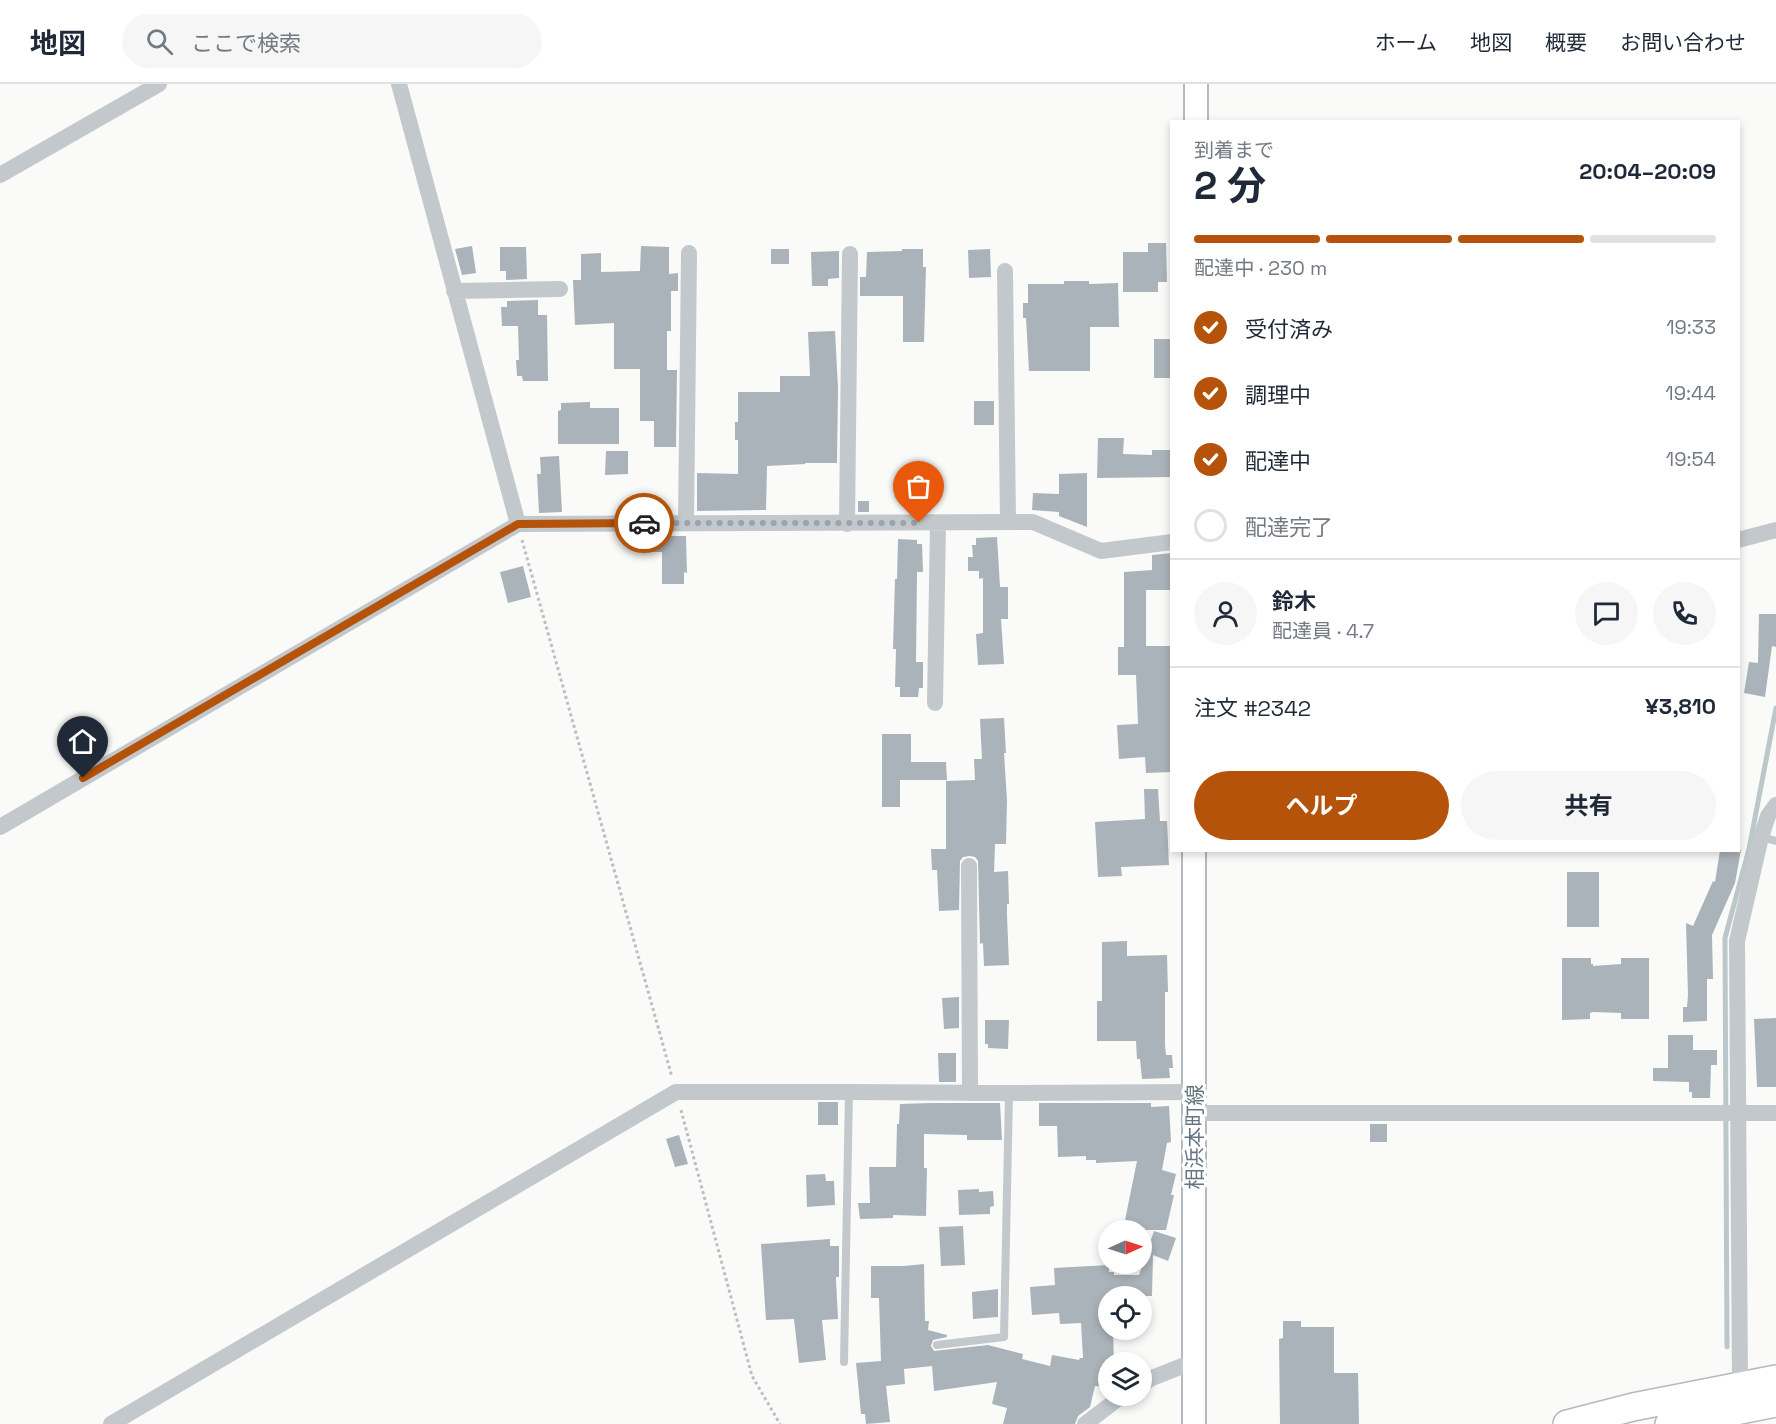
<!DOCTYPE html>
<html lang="ja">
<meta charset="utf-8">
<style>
body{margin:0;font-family:"Space Grotesk","Noto Sans JP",sans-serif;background:#f6f6f7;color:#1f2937;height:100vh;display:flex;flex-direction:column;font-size:22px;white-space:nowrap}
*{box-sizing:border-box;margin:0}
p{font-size:20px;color:#747a83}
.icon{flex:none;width:33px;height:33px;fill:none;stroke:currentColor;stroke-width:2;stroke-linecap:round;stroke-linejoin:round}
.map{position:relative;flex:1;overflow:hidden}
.drawer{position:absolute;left:1170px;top:36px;width:570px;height:732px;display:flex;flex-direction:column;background:#fff;border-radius:0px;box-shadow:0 3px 9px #0003}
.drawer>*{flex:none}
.needle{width:39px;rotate:87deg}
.tools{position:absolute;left:1098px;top:1136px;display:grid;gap:12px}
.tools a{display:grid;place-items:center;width:54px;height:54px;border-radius:50%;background:#fff;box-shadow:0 3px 9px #0003;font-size:30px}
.pin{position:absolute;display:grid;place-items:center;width:51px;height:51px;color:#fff;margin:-62px -26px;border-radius:50% 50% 50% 0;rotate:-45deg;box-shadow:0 0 6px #0007}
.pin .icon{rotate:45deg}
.courier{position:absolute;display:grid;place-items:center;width:60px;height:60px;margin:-30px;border:4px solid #b45309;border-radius:50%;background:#fff;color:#222;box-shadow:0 2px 8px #0007}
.summary em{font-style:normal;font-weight:700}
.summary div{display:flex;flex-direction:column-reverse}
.summary{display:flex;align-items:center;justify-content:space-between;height:102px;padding:0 24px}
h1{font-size:39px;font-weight:700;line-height:45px}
.bar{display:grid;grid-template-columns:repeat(4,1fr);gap:9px 6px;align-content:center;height:72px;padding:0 24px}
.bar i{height:8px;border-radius:4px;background:#e0e1e3}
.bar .current{background:#b45309}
.bar p{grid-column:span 4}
.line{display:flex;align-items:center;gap:15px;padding:0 24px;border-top:2px solid #e0e1e3}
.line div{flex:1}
.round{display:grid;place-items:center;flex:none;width:63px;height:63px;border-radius:32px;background:#f6f6f7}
ol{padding:0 24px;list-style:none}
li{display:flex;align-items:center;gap:18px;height:66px}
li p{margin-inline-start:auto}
li .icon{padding:6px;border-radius:50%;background:#b45309;color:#fff;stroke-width:4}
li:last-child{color:#747a83}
li i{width:33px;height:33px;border:3px solid #e0e1e3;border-radius:50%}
.action{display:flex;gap:12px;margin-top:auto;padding:12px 24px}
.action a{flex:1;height:69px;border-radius:36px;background:#b45309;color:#fff;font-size:24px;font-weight:700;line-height:69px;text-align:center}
.action a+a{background:#f6f6f7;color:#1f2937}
header{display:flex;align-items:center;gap:36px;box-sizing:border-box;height:84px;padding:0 30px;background:#fff;border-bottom:2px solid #e0e1e3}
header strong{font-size:28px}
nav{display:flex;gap:33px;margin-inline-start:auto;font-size:21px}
.search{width:420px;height:54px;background:#f6f6f7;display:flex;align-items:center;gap:15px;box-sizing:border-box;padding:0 21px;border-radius:33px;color:#747a83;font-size:22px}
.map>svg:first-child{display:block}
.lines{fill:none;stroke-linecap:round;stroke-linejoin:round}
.stream{stroke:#bbc7cb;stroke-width:5}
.building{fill:#aab3b9}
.secondary-casing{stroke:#b3babf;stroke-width:26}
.trunk-casing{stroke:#b4b9bd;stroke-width:30}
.path{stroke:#bbbfc2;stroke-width:3;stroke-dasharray:3 3;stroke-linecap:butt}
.service{stroke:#c3c8cc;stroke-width:8}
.minor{stroke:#c3c8cc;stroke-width:16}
.secondary{stroke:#fff;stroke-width:22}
.trunk{stroke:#fff;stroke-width:27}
.done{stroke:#99a4ac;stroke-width:6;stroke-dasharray:0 10.8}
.route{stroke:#b45309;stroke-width:8}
.labels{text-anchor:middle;stroke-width:6;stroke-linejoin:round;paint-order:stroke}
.street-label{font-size:21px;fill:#657683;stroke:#fff}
</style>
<header>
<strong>地図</strong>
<div class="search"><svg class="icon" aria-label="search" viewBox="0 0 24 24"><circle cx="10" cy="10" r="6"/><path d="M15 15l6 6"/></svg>ここで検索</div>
<nav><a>ホーム</a><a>地図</a><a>概要</a><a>お問い合わせ</a></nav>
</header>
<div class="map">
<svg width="1776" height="1340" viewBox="0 0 1776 1340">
<rect width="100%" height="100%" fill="#fafaf8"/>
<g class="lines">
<path class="stream" d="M1727 1263 1725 854 1749 765 1776 624"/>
</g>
<path class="building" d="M1148 159H1166L1167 198H1158V208H1123V168H1148Z
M472 162 476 189 462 191 455 165Z
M641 162 669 163V190L678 189V207H671V247H667V286H677L676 363H654V337H640V285H614V239L575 241 573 196H581V170L601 169V188L640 187Z
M500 163H526L527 195 506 196V187H500Z
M771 165H789V180H771Z
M902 165H923V183H926L924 258H903V212H860V193H866L867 168 902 167Z
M990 165 991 193 969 194 968 166Z
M839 167V194L828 195V202H812L811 168Z
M1064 197H1089V200L1118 199 1119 243H1090V287H1029L1026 234H1023V219H1028V200H1064Z
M538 216V231H547L548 297H523L522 292H517L516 276H519L518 242H502L501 223H507V217Z
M835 247 838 304 837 379H805V380L767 382 766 426 697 427V389L738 390V356H735V338H738V308H780V292H810L808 248Z
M1154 255H1171V294H1154Z
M974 317H994V341H974Z
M590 318V324H619V360H558V327L561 326V319Z
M1098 354H1124L1123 370 1152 371V366H1171L1172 393 1097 394Z
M606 367H628V390L605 391Z
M559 372 562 428 539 429 537 390H541L540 373Z
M1087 389V443L1059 432V428L1032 426 1033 409 1059 410V390Z
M858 417H869V428H858Z
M647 452H686L687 489 684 488V500H662V468H647Z
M997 453 1000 503H1008V535H1001L1004 580 978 581 976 550 983 549V494L979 495V487H968V473H973L972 461H976V454Z
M898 455 917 456V460H922L923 488H917L916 578H923V604H919L918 613H900V603H895L896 565H893L895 495H897Z
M1172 469V506H1146V562H1172V688L1146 689 1145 673 1119 675 1117 641 1138 640 1136 591H1118V563H1124V488L1152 486V471Z
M523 482 531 513 508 519 500 488Z
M1759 530H1776V563L1772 562 1765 613 1744 609 1749 578 1758 579Z
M1004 634 1006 669H1004L1007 716 1006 760H995L994 788 1008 787 1009 820H1007V831L1009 881 984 882 983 859 980 860 978 777 975 773 970 772 963 773 960 777 959 826 939 827 937 786H932L931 765H946V697L975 696 974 675H982L980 635Z
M882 650H911V678H946L947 696H900V723H882Z
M1144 705H1158L1160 737H1167L1169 781 1121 783 1122 792 1098 793 1095 738 1145 735Z
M1720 766H1741L1735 799 1712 851 1713 895H1707V937L1683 938V923H1687L1688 911 1686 839 1693 842 1713 797 1715 798Z
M1567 788H1599V843H1567Z
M1127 857V872L1167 871 1168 908H1165V961L1166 971H1172L1173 984H1169L1170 994 1142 995 1140 975H1137L1136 957H1097V917H1102V858Z
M1562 874H1591V880H1593V882L1621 880V874H1649V935H1621V929L1593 928 1590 929V935L1562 936Z
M959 913V944L944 945 942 914Z
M1776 934V1003H1757L1754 935Z
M985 936H1009L1008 965 988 964V960H985Z
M1668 951H1693V966H1717V981H1711L1710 1014H1692V1008H1689V998L1653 997V984H1668Z
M938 969H956V998H939Z
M818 1018H838V1041H818Z
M932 1019H1000L1002 1056H967V1051L924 1050V1084H927L926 1132 893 1131V1134L860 1135 858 1119H870L869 1083H896L897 1040H899L900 1020Z
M1039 1019H1151V1023L1169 1022 1171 1058 1167 1059 1162 1086 1176 1090 1171 1111H1174L1166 1146H1123L1137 1077 1096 1079V1076H1086V1072L1058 1073 1057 1042H1039Z
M1370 1040H1387V1058H1370Z
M679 1051 688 1080 675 1083 666 1055Z
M825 1090 826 1097H834L835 1121 807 1123 806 1091Z
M979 1105V1108L993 1107 994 1122 990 1123V1130L959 1131 958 1106Z
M963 1142 965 1181 941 1182 939 1143Z
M1154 1147 1176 1154 1168 1177 1153 1171 1152 1212H1108V1245H1113L1114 1278H1108V1303L1095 1302 1090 1323 1078 1332 1075 1340H1003L1007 1324 992 1320 997 1298 934 1307 932 1282 904 1285 905 1300 886 1302 890 1338 866 1340 865 1330H861L856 1279 881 1277 879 1214H871V1182H904L924 1180 925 1237H929L928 1246 947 1251V1253L933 1256 931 1262 934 1267 988 1261 1023 1270 1022 1275 1050 1282 1052 1271 1079 1276 1080 1274H1083L1081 1239 1060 1240 1059 1229 1032 1231 1030 1203 1055 1201 1054 1184 1109 1181V1188H1114V1191H1139Z
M830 1155V1162H839V1193H836V1196L838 1235 822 1236 826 1276 799 1279 794 1235 766 1236 761 1160Z
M998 1205V1233L973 1235 972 1208Z
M1283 1237H1301V1243H1334V1289H1358L1359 1340H1280L1279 1255 1283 1254Z"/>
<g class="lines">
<g class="secondary-casing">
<path id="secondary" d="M1196 38V0
M1194 766V1340"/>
</g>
<g class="trunk-casing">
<path id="trunk" d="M1567 1340 1633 1323 1776 1295
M1669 1340 1776 1319"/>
</g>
<path class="path" d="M522 456 672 993
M681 1026 752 1292 780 1340"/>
<path class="service" d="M1761 753 1776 757
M937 1261 1004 1253 1009 1009
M844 1278 849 1008"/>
<path class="minor" d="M399 0 518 440
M0 91 159 0
M1005 187 1008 438
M454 207 560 205
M686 439 689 169
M847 440 850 170
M1738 456 1776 446
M935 619 938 439
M0 743 518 440 1033 438 1101 467 1172 458
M969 782 970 1009
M1195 1029H1776
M1142 1300 1152 1294 1195 1277
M1740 1302 1737 857 1761 753 1768 732 1776 721
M111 1340 676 1008H849L1009 1009 1194 1008
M1085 1340 1123 1311"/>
<use href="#secondary" class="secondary"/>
<use href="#trunk" class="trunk"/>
</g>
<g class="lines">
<path class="done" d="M644 439H919"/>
<path class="route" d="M83 694 518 440 644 439"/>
</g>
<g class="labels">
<g class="street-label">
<text transform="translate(1195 1053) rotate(-90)" y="7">相浜本町線</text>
</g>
</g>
</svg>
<div class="tools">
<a><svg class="needle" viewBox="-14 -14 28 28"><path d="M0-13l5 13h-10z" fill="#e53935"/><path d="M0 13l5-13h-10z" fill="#747a83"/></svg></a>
<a><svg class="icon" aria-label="locate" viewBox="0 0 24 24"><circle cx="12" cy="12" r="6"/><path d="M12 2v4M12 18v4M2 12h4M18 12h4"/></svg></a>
<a><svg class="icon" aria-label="layers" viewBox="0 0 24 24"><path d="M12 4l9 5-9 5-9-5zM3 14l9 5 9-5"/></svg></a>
</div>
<div class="pin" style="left:919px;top:439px;background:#ea580c"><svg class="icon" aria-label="bag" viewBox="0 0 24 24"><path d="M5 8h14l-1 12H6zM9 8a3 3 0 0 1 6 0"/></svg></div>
<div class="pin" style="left:83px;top:694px;background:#1f2937"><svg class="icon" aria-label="home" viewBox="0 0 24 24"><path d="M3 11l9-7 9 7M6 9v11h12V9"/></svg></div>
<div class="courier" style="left:644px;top:439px"><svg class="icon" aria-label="car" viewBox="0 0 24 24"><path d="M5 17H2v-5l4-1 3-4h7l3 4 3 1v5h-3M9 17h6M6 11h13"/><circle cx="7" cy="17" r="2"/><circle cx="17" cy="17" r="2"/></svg></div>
<section class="drawer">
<div class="summary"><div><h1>2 分</h1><p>到着まで</p></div><em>20:04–20:09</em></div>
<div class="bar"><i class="current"></i><i class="current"></i><i class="current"></i><i></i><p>配達中 · 230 m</p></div>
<ol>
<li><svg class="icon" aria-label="check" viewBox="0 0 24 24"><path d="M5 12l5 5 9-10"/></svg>受付済み<p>19:33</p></li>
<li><svg class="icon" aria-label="check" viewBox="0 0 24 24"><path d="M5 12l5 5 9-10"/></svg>調理中<p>19:44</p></li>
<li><svg class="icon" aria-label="check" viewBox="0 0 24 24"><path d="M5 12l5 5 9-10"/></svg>配達中<p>19:54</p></li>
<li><i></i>配達完了</li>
</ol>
<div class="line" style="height:108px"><a class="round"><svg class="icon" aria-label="person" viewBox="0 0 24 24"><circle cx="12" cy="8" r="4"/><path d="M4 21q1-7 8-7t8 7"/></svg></a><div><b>鈴木</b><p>配達員 · 4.7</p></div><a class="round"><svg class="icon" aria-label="chat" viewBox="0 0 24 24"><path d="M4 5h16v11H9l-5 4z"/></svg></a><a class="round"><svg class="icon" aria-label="phone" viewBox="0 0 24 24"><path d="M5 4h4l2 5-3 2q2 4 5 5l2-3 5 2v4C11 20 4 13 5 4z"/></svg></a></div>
<div class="line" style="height:78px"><div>注文 #2342</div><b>¥3,810</b></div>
<div class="action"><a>ヘルプ</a><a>共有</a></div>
</section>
</div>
